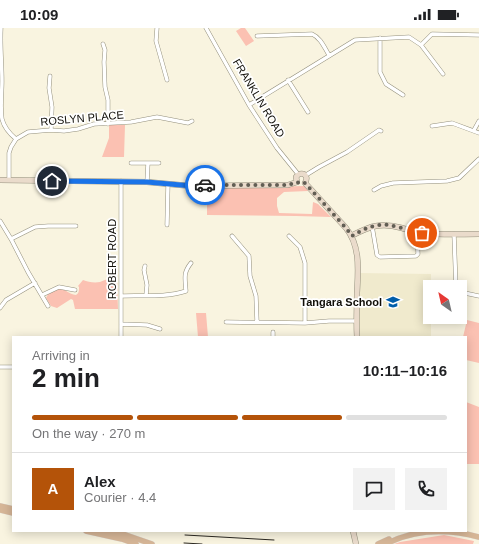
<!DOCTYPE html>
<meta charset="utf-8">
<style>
body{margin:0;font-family:Arial,sans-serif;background:#f2f2f2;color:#202124;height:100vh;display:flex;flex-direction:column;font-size:15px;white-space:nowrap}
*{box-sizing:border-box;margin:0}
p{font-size:13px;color:#757577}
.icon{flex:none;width:22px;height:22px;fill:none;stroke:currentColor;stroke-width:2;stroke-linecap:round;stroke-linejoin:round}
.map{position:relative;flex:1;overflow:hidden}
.side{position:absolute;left:12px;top:308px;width:455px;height:196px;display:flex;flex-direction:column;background:#fff;border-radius:0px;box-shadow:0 2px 10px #0003}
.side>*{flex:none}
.needle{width:26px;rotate:326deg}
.controls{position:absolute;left:423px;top:252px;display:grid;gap:8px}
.controls a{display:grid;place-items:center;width:44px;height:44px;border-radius:0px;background:#fff;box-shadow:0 2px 10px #0003;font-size:20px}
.pin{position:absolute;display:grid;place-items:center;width:34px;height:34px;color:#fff;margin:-17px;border:2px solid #fff;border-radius:50%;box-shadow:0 1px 4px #0007}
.courier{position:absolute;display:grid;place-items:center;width:40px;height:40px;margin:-20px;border:3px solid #1a73e8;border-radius:50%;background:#fff;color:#222;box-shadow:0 1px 5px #0007}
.summary em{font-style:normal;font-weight:600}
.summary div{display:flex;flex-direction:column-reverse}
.summary{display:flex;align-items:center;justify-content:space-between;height:68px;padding:0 20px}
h1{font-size:26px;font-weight:600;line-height:30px}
.bar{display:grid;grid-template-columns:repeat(4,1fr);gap:6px 4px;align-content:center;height:48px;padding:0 20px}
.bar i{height:5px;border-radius:3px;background:#e0e0e0}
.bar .on{background:#b45309}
.bar p{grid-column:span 4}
.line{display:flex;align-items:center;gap:10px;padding:0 20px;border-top:1px solid #e0e0e0}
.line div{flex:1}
.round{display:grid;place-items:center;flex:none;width:42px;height:42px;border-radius:0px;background:#f2f2f2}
.status{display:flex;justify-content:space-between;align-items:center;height:28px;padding:0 20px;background:#fff;direction:ltr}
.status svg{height:11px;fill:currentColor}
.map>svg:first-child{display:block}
.built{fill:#f0eacd}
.green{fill:#fbc1b2}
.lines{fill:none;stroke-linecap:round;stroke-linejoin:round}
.street-casing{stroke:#94907d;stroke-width:4.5}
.secondary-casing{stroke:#94907d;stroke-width:6}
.primary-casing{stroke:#dedddc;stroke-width:6}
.street{stroke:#fff;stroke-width:3.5}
.secondary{stroke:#eadbcb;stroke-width:5}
.primary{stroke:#d6b697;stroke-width:5.5}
.rail{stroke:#2b2821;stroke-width:1}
.done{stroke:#625e54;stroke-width:4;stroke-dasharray:0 7.2}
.route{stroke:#1a73e8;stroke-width:5}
.labels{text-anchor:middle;stroke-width:3.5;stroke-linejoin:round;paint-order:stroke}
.street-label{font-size:11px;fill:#100e08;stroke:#fff}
.poi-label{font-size:11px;font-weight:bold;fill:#100e08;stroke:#fff;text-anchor:end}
</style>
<div class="status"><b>10:09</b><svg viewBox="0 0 49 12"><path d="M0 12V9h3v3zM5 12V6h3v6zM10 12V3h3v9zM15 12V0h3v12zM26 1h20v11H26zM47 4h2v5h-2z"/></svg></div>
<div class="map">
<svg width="479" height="516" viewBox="0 0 479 516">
<rect width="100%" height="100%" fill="#f9f4e0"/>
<path class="built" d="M358 245 431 246 430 289H431V309H357Z"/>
<path class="green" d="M241 0H245L254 13 246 18 236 3Z
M109 97H125L124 129H102L109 110Z
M305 158 308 163 284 164 277 170V178L279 185 312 186 313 174 318 176 331 189 296 188 207 187V160Z
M114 249 117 250 118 281H75L73 272 71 271 57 280 51 278 46 270C48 266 49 265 53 263 65 257 66 266 76 267 79 265 79 263 79 259L78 258 83 252C88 254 94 255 100 254 105 252 109 250 114 249Z
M196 285H206L208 309H198Z
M467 292 479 295V335L466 332V309H463Z
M466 374 479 379V436H466Z
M444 507 474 513 473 516H394L400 514Z"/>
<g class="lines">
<g class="street-casing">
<path id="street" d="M1 0C0 18 2 36 2 53 2 66 0 79 2 91 4 99 10 106 16 111
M157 0 156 13 167 52
M206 0 249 77 277 120 298 146
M257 8 312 6C321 10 324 19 329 27
M380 10V44L386 56 403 67
M103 16 105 22 104 34 105 59 108 72V96
M421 17 432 6 479 7
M50 48 49 60 52 79 51 102
M288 52 308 84
M249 77 355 12 409 9 421 17 443 46
M432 98 452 95 479 105
M474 102 479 93
M131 135H159
M306 147 319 139 347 124 379 102 381 103
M9 152V125L11 119 16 111 28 104 51 102 64 103 78 101 94 96 131 94 157 89 188 95 192 93
M147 154 148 135
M374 162 381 158 393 155 447 153 459 150 479 131
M0 193 11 211 28 244 48 278
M167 197 168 156
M372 198 377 227 380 229 416 228 418 226 417 204
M454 206 456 259
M232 208 249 228 250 248 256 268 257 294
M289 208 300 219 305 235V295
M11 211 35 199 48 198H76
M145 238 144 242 147 257 146 267
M460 264 479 268
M42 267 59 259 75 262
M121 268C143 267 165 270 186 263 185 250 183 245 191 235
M0 280 6 272 35 255
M226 294 305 295 329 293H356
M121 296 147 297 160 301
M121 309V153
M273 309V304
M0 339H13"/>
</g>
<g class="secondary-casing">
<path id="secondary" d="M0 152 147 154 191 158 288 157 297 154
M297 154 296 149C301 142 310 147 305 155
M305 155 346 200C361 219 358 243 357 265 357 280 356 294 357 309
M351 208C370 198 381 194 402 200 409 202 416 205 423 205 441 207 460 206 479 206
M353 503 356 516"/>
</g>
<g class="primary-casing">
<path id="primary" d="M0 478 13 481
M0 482 13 485
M86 503 122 511 136 516
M105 503 123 506 152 516
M378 516 389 511
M386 516C415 501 448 501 479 509"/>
</g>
<use href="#street" class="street"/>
<use href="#secondary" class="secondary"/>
<use href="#primary" class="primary"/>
<path class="rail" d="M185 507 274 512
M184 515 202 516"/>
</g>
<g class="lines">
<path class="done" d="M205 157H288L297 154 302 156 305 155 346 200 352 208C365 200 378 194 394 198 404 200 413 204 422 205"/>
<path class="route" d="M52 153 147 154 192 158 205 157"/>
</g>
<defs>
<g id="school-bare" transform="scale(1.08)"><path d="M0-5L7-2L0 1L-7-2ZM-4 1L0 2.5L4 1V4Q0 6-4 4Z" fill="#005daa" stroke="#fff" stroke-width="2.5" paint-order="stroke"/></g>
</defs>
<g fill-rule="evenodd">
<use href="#school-bare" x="393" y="274"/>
</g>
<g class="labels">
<g class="street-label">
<text transform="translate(259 70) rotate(59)" y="4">FRANKLIN ROAD</text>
<text transform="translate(82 90) rotate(-5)" y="4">ROSLYN PLACE</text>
<text transform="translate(112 231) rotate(-90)" y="4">ROBERT ROAD</text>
</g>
<g class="poi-label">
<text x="382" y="278">Tangara School</text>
</g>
</g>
</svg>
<div class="controls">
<a><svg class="needle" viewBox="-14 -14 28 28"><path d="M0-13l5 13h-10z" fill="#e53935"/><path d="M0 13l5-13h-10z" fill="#757577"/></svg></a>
</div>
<div class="pin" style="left:422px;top:205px;background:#ea580c"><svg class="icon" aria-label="bag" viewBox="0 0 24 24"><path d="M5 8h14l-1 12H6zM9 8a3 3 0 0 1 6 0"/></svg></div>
<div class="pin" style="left:52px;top:153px;background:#1f2937"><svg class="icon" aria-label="home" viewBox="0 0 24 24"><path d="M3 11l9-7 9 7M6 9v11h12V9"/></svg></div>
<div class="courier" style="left:205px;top:157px"><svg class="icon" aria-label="car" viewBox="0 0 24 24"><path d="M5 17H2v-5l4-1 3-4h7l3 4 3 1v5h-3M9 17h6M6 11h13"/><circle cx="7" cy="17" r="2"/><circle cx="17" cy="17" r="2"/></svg></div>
<section class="side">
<div class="summary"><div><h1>2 min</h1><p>Arriving in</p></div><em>10:11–10:16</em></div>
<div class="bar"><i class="on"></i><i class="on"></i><i class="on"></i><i></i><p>On the way · 270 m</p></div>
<div class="line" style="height:72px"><b class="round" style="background:#b45309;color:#fff">A</b><div><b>Alex</b><p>Courier · 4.4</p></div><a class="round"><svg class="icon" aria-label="chat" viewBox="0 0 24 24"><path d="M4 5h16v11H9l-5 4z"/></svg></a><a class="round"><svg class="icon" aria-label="phone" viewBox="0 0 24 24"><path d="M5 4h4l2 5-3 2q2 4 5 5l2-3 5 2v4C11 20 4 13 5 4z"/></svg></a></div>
</section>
</div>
